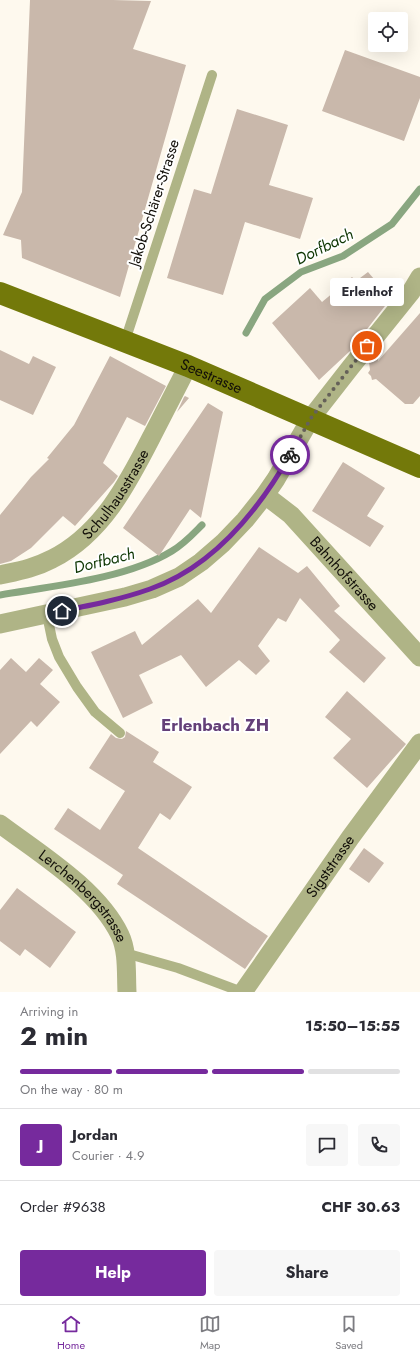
<!DOCTYPE html>
<meta charset="utf-8">
<style>
body{margin:0;font-family:Jost,sans-serif;background:#f7f7f7;color:#2b2b33;height:100vh;display:flex;flex-direction:column;font-size:15px;white-space:nowrap}
*{box-sizing:border-box;margin:0}
p{font-size:13px;color:#7c7c81}
.icon{flex:none;width:22px;height:22px;fill:none;stroke:currentColor;stroke-width:2;stroke-linecap:round;stroke-linejoin:round}
.map{position:relative;height:992px;overflow:hidden}
.drawer{display:flex;flex-direction:column;background:#fff;flex:1}
.drawer>*{flex:none}
.controls{position:absolute;left:368px;top:12px;display:grid;gap:8px}
.controls a{display:grid;place-items:center;width:40px;height:40px;border-radius:4px;background:#fff;box-shadow:0 4px 16px #0002;font-size:20px}
.pin{position:absolute;display:grid;place-items:center;width:34px;height:34px;color:#fff;margin:-17px;border:2px solid #fff;border-radius:50%;box-shadow:0 1px 4px #0007}
.courier{position:absolute;display:grid;place-items:center;width:40px;height:40px;margin:-20px;border:3px solid #762a9d;border-radius:50%;background:#fff;color:#222;box-shadow:0 1px 5px #0007}
.bubble{position:absolute;height:28px;border-radius:4px;background:#fff;box-shadow:0 4px 16px #0002;font-size:13px;font-weight:700;line-height:28px;text-align:center}
.headline em{font-style:normal;font-weight:700}
.headline div{display:flex;flex-direction:column-reverse}
.headline{display:flex;align-items:center;justify-content:space-between;height:68px;padding:0 20px}
h1{font-size:26px;font-weight:700;line-height:30px}
.bar{display:grid;grid-template-columns:repeat(4,1fr);gap:6px 4px;align-content:center;height:48px;padding:0 20px}
.bar i{height:5px;border-radius:3px;background:#e1e1e2}
.bar .on{background:#762a9d}
.bar p{grid-column:span 4}
.line{display:flex;align-items:center;gap:10px;padding:0 20px;border-top:1px solid #e1e1e2}
.line div{flex:1}
.round{display:grid;place-items:center;flex:none;width:42px;height:42px;border-radius:4px;background:#f7f7f7}
.button{display:flex;gap:8px;margin-top:auto;padding:8px 20px}
.button a{flex:1;height:46px;border-radius:4px;background:#762a9d;color:#fff;font-size:16px;font-weight:700;line-height:46px;text-align:center}
.button a+a{background:#f7f7f7;color:#2b2b33}
.menu{display:flex;justify-content:space-around;align-items:center;height:56px;border-top:1px solid #e1e1e2;background:#fff;font-size:11px;color:#7c7c81}
.menu a{display:grid;justify-items:center;gap:2px}
.menu .on{color:#762a9d}
.map>svg:first-child{display:block}
.lines{fill:none;stroke-linecap:round;stroke-linejoin:round}
.stream{stroke:#89a680;stroke-width:7}
.building{fill:#c9b8ab}
.lane{stroke:#afb486;stroke-width:10}
.street{stroke:#afb486;stroke-width:19}
.primary{stroke:#73790a;stroke-width:22}
.done{stroke:#656159;stroke-width:4;stroke-dasharray:0 7.2}
.route{stroke:#762a9d;stroke-width:5}
.labels{text-anchor:middle;stroke-width:4;stroke-linejoin:round;paint-order:stroke}
.street-label{font-size:15px;fill:#120f09;stroke:#fff}
.water-label{font-size:16px;font-style:italic;fill:#0f3704;stroke:#fff}
.quarter-label{font-size:17px;font-weight:bold;fill:#644079;stroke:#fff}
</style>
<div class="map">
<svg width="420" height="992" viewBox="0 0 420 992">
<rect width="100%" height="100%" fill="#fef9ee"/>
<g class="lines">
<path class="stream" d="M246 333 265 299 301 272 343 256 392 224 420 189
M0 595C53 586 126 579 172 551 184 544 193 534 202 525"/>
</g>
<path class="building" d="M30 0H113L151 1 133 49 186 65 120 297 22 258 21 240 3 235 22 192Z
M345 50 420 77V98L404 141 322 111Z
M237 109 288 125 269 185 313 198 300 239 245 222 223 295 167 278 194 189 211 194Z
M368 272 387 294 385 306 350 351 319 380 272 323 310 288 322 302 352 277 356 281Z
M420 313V396L413 404H405L376 379 372 380 371 376 368 373 370 370 369 362 380 348 378 361Z
M0 350 29 364 33 356 56 367 33 415 0 400Z
M110 356 166 386 145 426 127 417 103 463 118 476 114 482 75 526 63 516 31 548 11 561 0 564V515L31 477 49 459 47 458 74 425Z
M185 396 189 398 177 412 184 397Z
M208 403 223 412 201 518 190 509 159 556 123 528Z
M343 462 385 488 367 516 384 526 370 547 312 511Z
M259 547 298 573 307 566 340 606 334 611 386 658 364 683 329 652 340 640 300 598 286 622 278 618 258 646 270 661 256 675 239 660 206 687 181 655 139 675 153 703 123 718 91 652 135 631 142 645 198 599 211 613Z
M11 658 26 672 39 658 53 670 40 684 60 702 37 727 31 721 0 754V670Z
M347 691 406 744 367 788 333 758 351 739 325 717Z
M126 731 159 752 153 762 192 787 170 820 160 813 138 848 268 936 245 969 117 884 123 875 54 829 68 808 100 830 125 791 89 768 111 734 116 738 122 739 125 737Z
M364 848 384 863 369 883 349 869Z
M17 888 76 932 50 968 25 949 20 956 0 941V910Z"/>
<g class="lines">
<path class="lane" d="M125 341 212 75
M47 615 52 639 59 657 77 687 95 712 120 733
M125 953 178 968 242 992"/>
<g class="street">
<path id="s1" d="M265 495 291 515 420 657"/>
<path id="s2" d="M0 575C18 571 35 568 52 559 102 534 128 483 152 436 164 413 176 389 188 366"/>
<path d="M0 624 125 597 152 589 179 577 201 562 223 543 245 520 265 495 276 479 311 418 350 368 411 292 420 277"/>
<path id="s3" d="M0 824C40 854 98 889 120 935 128 952 126 974 127 992"/>
<path id="s4" d="M243 992 350 838 420 743"/>
</g>
<path class="primary" id="s5" d="M0 293 188 366 420 467"/>
</g>
<g class="lines">
<path class="done" d="M290 455 311 418 367 346"/>
<path class="route" d="M62 611C92 605 122 599 150 589 213 567 258 511 290 455"/>
</g>
<g class="labels">
<g class="street-label">
<text transform="translate(154 203) rotate(-72)" y="5">Jakob-Schärer-Strasse</text>
<text dy="5" stroke="none"><textPath href="#s5" startOffset="227">Seestrasse</textPath></text>
<text dy="5" stroke="none"><textPath href="#s2" startOffset="147">Schulhausstrasse</textPath></text>
<text dy="5" stroke="none"><textPath href="#s1" startOffset="112">Bahnhofstrasse</textPath></text>
<text dy="5" stroke="none"><textPath href="#s4" startOffset="153">Sigststrasse</textPath></text>
<text dy="5" stroke="none"><textPath href="#s3" startOffset="111">Lerchenbergstrasse</textPath></text>
</g>
<g class="water-label">
<text transform="translate(324 246) rotate(-26)" y="6">Dorfbach</text>
<text transform="translate(104 560) rotate(-14)" y="6">Dorfbach</text>
</g>
<g class="quarter-label">
<text x="215" y="731">Erlenbach ZH</text>
</g>
</g>
</svg>
<div class="controls">
<a><svg class="icon" aria-label="locate" viewBox="0 0 24 24"><circle cx="12" cy="12" r="6"/><path d="M12 2v4M12 18v4M2 12h4M18 12h4"/></svg></a>
</div>
<div class="pin" style="left:367px;top:346px;background:#ea580c"><svg class="icon" aria-label="bag" viewBox="0 0 24 24"><path d="M5 8h14l-1 12H6zM9 8a3 3 0 0 1 6 0"/></svg></div>
<div class="pin" style="left:62px;top:611px;background:#1f2937"><svg class="icon" aria-label="home" viewBox="0 0 24 24"><path d="M3 11l9-7 9 7M6 9v11h12V9"/></svg></div>
<div class="courier" style="left:290px;top:455px"><svg class="icon" aria-label="bike" viewBox="0 0 24 24"><circle cx="6" cy="16" r="4"/><circle cx="18" cy="16" r="4"/><path d="M6 16l4-8h5l3 8M10 8l3 8H6M13 5h3"/></svg></div>
<div class="bubble" style="left:330px;top:278px;width:74px">Erlenhof</div>
</div>
<section class="drawer">
<div class="headline"><div><h1>2 min</h1><p>Arriving in</p></div><em>15:50–15:55</em></div>
<div class="bar"><i class="on"></i><i class="on"></i><i class="on"></i><i></i><p>On the way · 80 m</p></div>
<div class="line" style="height:72px"><b class="round" style="background:#762a9d;color:#fff">J</b><div><b>Jordan</b><p>Courier · 4.9</p></div><a class="round"><svg class="icon" aria-label="chat" viewBox="0 0 24 24"><path d="M4 5h16v11H9l-5 4z"/></svg></a><a class="round"><svg class="icon" aria-label="phone" viewBox="0 0 24 24"><path d="M5 4h4l2 5-3 2q2 4 5 5l2-3 5 2v4C11 20 4 13 5 4z"/></svg></a></div>
<div class="line" style="height:52px"><div>Order #9638</div><b>CHF 30.63</b></div>
<div class="button"><a>Help</a><a>Share</a></div>
</section>
<nav class="menu">
<a class="on"><svg class="icon" aria-label="home" viewBox="0 0 24 24"><path d="M3 11l9-7 9 7M6 9v11h12V9"/></svg>Home</a>
<a><svg class="icon" aria-label="map" viewBox="0 0 24 24"><path d="M3 6l6-2 6 2 6-2v14l-6 2-6-2-6 2zM9 4v14M15 6v14"/></svg>Map</a>
<a><svg class="icon" aria-label="saved" viewBox="0 0 24 24"><path d="M7 4h10v16l-5-4-5 4z"/></svg>Saved</a>
</nav>
